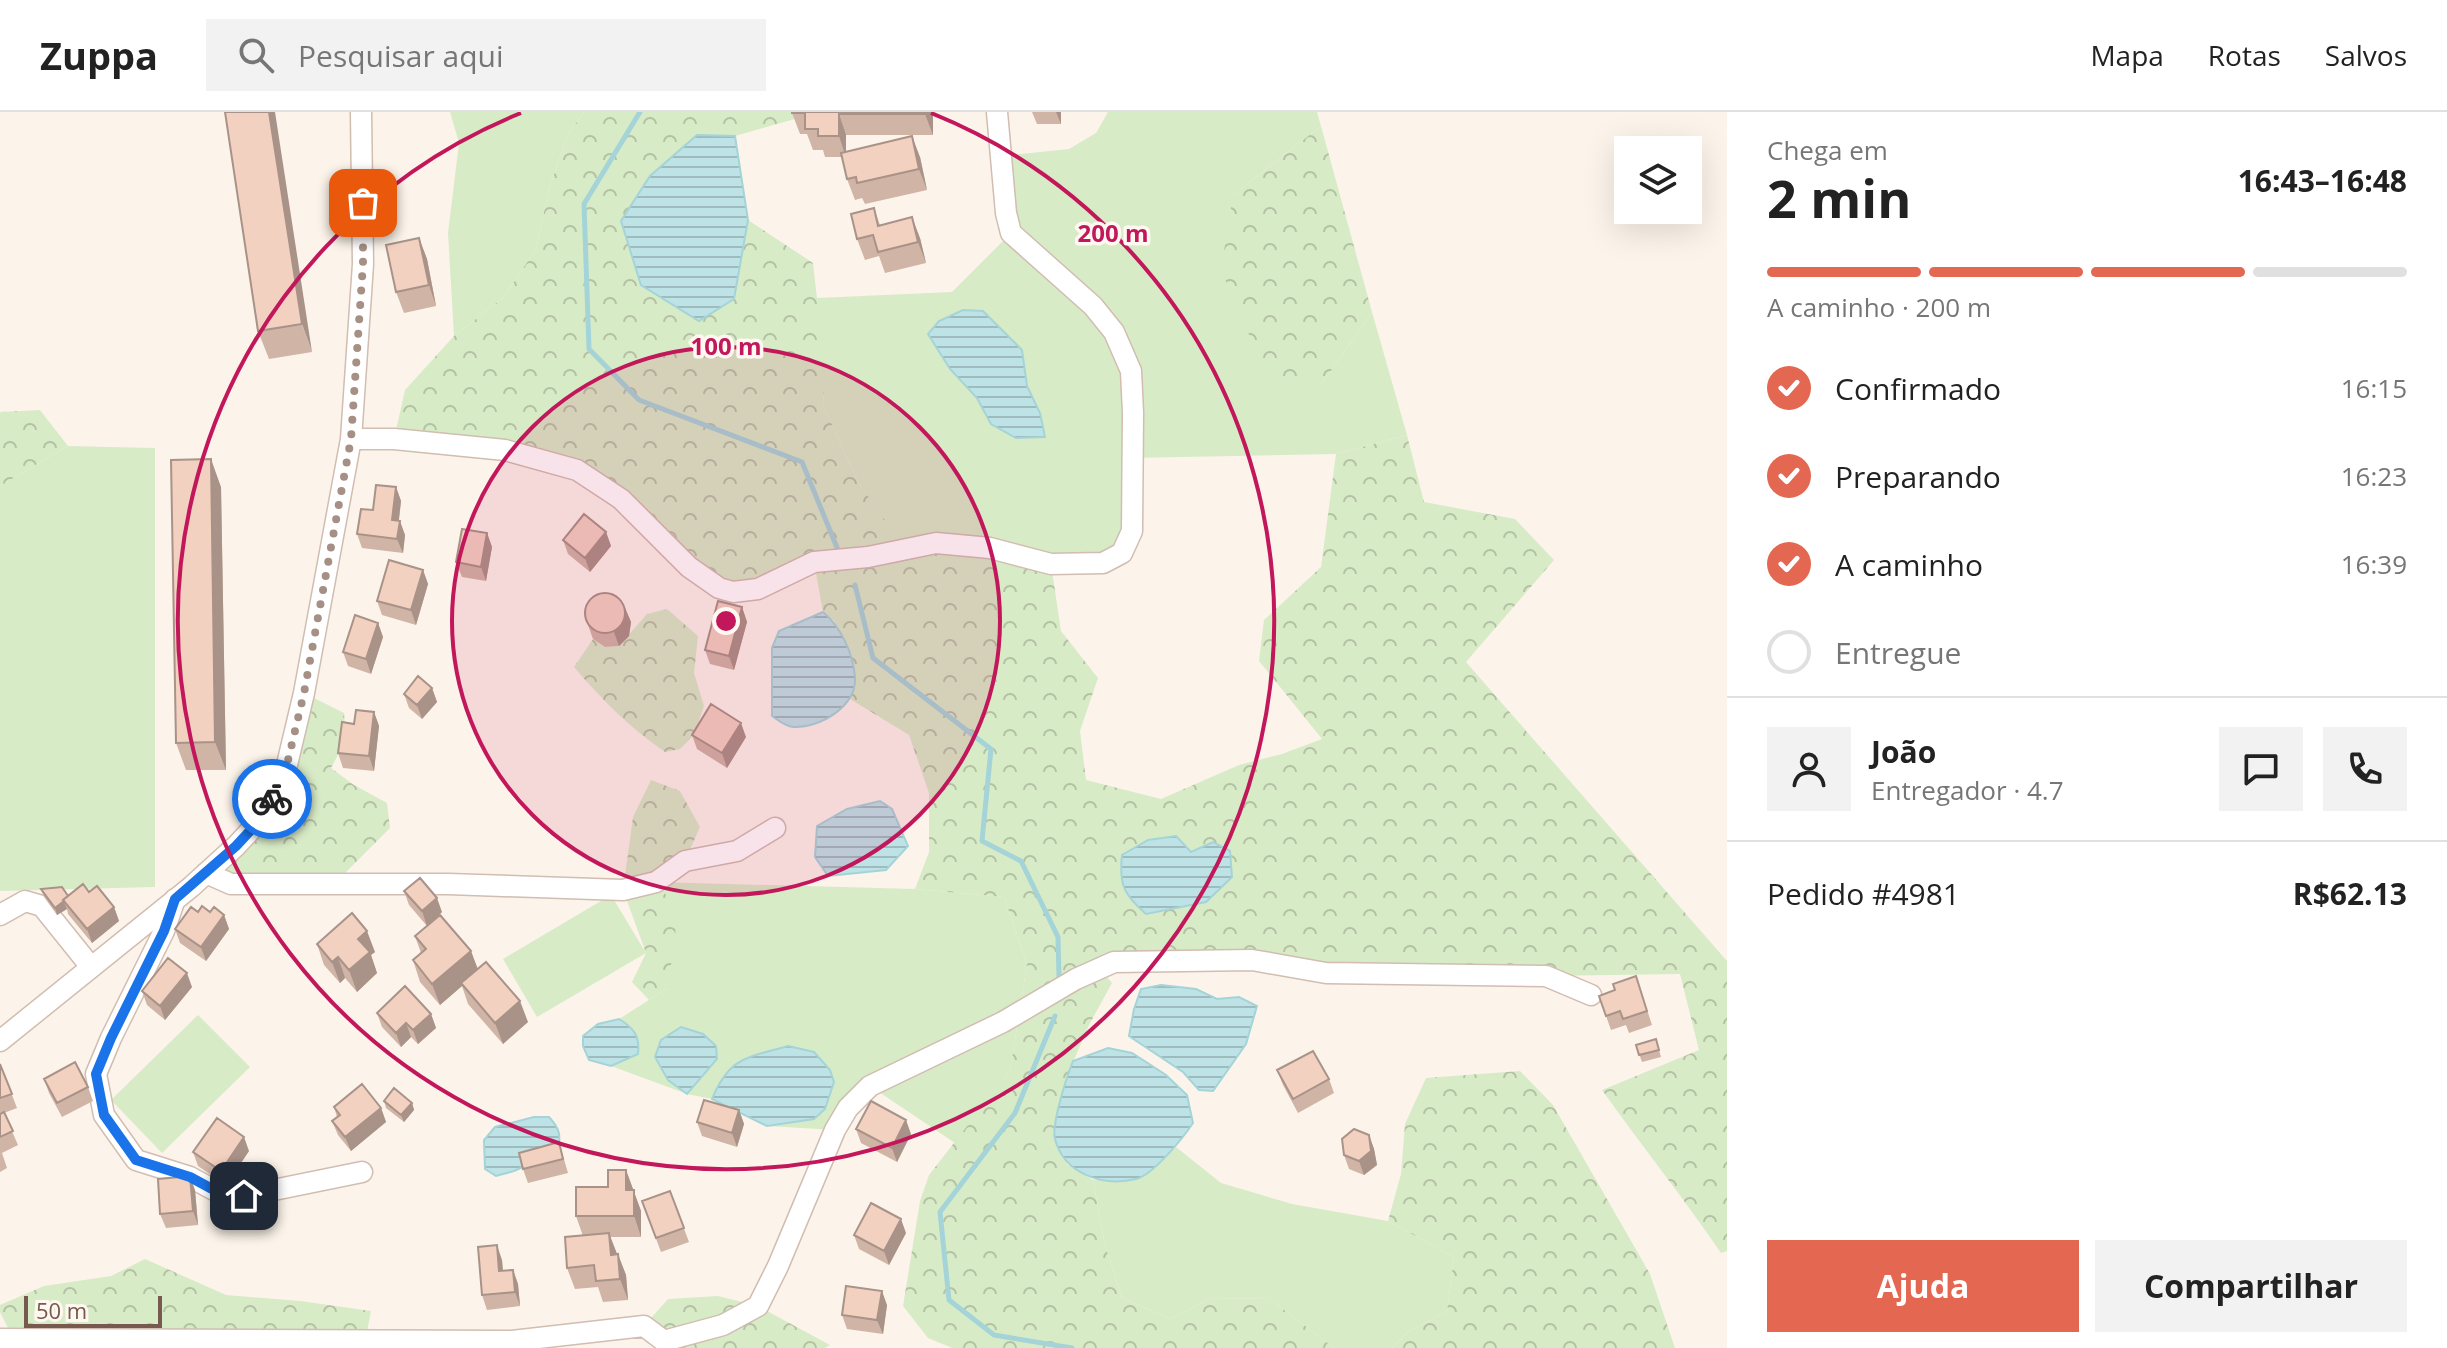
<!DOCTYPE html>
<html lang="pt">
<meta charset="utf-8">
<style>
body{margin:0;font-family:"Open Sans",sans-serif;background:#f2f2f2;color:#222;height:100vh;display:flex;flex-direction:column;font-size:30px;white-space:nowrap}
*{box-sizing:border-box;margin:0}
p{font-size:26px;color:#767676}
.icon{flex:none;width:44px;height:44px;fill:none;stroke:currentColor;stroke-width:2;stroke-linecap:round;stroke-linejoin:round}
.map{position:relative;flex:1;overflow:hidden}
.side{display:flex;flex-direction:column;background:#fff;width:720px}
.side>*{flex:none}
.controls{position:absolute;left:1614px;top:24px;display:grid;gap:16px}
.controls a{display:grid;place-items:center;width:88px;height:88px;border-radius:0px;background:#fff;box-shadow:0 8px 32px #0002;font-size:40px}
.scale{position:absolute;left:24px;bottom:20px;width:138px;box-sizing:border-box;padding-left:8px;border:4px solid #77594d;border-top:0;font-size:22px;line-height:28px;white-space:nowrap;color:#77594d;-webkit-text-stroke:6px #fff8f0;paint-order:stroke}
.pin{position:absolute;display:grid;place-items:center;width:68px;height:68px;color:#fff;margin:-34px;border-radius:16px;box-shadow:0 4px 12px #0006}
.courier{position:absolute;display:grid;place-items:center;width:80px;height:80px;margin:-40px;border:6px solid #1a73e8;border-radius:50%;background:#fff;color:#222;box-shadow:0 2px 10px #0007}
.headline em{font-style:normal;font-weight:700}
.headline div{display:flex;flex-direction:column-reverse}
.headline{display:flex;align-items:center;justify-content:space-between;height:136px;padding:0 40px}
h1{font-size:52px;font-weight:700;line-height:60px}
.bar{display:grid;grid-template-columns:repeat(4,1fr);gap:12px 8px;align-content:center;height:96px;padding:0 40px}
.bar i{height:10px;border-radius:6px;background:#e0e0e0}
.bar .active{background:#e46751}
.bar p{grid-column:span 4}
.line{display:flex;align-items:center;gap:20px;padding:0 40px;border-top:2px solid #e0e0e0}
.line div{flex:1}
.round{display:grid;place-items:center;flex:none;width:84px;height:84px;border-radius:0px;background:#f2f2f2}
ol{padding:0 40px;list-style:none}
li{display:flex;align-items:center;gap:24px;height:88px}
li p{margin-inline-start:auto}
li .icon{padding:8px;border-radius:50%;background:#e46751;color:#fff;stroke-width:4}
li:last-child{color:#767676}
li i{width:44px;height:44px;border:4px solid #e0e0e0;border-radius:50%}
.primary-button{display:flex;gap:16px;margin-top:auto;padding:16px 40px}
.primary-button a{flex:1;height:92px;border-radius:0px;background:#e46751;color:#fff;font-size:32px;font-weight:700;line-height:92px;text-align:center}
.primary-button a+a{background:#f2f2f2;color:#222}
header{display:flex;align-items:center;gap:48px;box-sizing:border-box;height:112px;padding:0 40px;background:#fff;border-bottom:2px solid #e0e0e0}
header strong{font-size:38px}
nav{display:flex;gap:44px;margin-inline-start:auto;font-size:28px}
.search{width:560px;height:72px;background:#f2f2f2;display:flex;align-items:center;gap:20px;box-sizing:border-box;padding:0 28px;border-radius:0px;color:#767676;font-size:30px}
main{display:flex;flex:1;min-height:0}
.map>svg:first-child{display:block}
.green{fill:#d8ebc7}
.forest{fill:url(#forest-crowns)}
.water{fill:url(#water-rules);stroke:#a4d4d8;stroke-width:2}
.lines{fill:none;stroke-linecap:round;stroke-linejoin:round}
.stream{stroke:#a4d4d8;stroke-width:5}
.minor-casing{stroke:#d1bdb1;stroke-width:23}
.minor{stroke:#fff;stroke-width:20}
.wall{fill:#d0b4a6}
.shaded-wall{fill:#a99287}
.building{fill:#f2d1c1;stroke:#a99287;stroke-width:2}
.done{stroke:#a68f84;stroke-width:8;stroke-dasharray:0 14.4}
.route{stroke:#1a73e8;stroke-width:10}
.ring{fill:none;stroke:#c2185b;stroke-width:4}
.centre{fill:#c2185b;stroke:#fff8f0;stroke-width:4}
.ring-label{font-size:24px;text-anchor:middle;font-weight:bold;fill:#c2185b;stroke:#fff8f0;stroke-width:7;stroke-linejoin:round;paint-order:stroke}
</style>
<header>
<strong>Zuppa</strong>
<div class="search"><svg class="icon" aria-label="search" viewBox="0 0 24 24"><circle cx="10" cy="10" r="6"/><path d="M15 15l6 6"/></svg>Pesquisar aqui</div>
<nav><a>Mapa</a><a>Rotas</a><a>Salvos</a></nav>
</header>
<main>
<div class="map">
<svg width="1727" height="1236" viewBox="0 0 1727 1236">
<defs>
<pattern id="forest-crowns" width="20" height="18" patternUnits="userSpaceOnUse" patternTransform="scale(2)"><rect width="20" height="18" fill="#d8ebc7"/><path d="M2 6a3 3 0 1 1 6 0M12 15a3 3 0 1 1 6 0" fill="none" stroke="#b4c1a4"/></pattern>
<pattern id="water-rules" width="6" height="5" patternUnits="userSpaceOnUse" patternTransform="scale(2)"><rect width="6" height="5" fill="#bee3e6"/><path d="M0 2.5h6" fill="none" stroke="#9fbbbd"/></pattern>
</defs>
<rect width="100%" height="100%" fill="#fcf4ea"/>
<path class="green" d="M450 0H584L568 22 549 77 536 137 504 185 454 224 448 121 459 31Z
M1108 0H1317L1321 14 1233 83 1321 273 1372 200 1407 323 1336 342 1133 346 1132 419 1103 451 904 437 858 370 824 295 817 186 952 180 1011 121 1001 44 1069 37 1096 21Z
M68 334 155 336V775L0 779V374Z
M656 770 915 777 1004 785 1027 852 1010 959 955 1031 870 974 835 1018 767 1014 712 987 687 982 611 954 638 942C640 924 634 916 619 907L668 876Z
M611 783 646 841 537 905 503 847Z
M198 903 250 955 162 1041 111 988Z
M1176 1035 1221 1071 1292 1092 1388 1109 1454 1145 1447 1199 1409 1219 1392 1236H1334L1270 1187 1211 1186 1171 1207 1122 1186 1105 1133 1093 1068 1138 1067Z"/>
<path class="forest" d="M584 0H798L795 7 735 24 697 23 734 187 748 108 813 151 821 222 824 295 858 370 905 437 1051 452 1061 519 1098 566 1080 619 1086 668 1161 687 1239 653 1282 642 1322 627 1259 549 1264 508 1321 455 1336 342 1407 323 1424 390 1515 407 1554 448 1466 550 1727 849V1139L1721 1141C1683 1085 1641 1033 1602 978L1699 938 1680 862 1546 864 1252 848 1100 857 1112 871 1089 913 1065 969 1067 1052 1093 1068 1105 1133 1122 1186 1171 1207 1211 1186 1270 1187 1334 1236H952L928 1226 903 1194 920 1089 929 1063 1010 959 1027 852 1004 785 915 777 929 740V681L909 623 850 587 856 567 834 509 823 500 814 451 733 480 621 388 563 354 394 327 405 278 454 224 504 185 536 137 549 77 568 22Z
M1321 14 1372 200 1321 273 1267 264 1221 158 1233 83Z
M40 298 68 334 0 374V300Z
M667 497 698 524 694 561 704 594 694 623 680 637 665 640C630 616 602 588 574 555L593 527 605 535 619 534 647 502Z
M304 581 344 601 346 628 331 656 354 673 387 691 390 716 334 772 206 761 262 706Z
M651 668 680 679 700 715 685 749 657 770 678 800 668 876 649 888 632 870 646 841 623 778 633 705Z
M1520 959 1553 993 1650 1162 1675 1236H1392L1409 1219 1447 1199 1454 1145 1388 1109 1401 1062 1405 1012 1426 966Z
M145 1147 226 1183 300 1189 371 1199 365 1230 13 1226 0 1200V1193L44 1174 111 1164Z
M718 1184 758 1194 830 1233 825 1236H662L644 1214 668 1187Z"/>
<path class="water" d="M697 23 735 24 748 108 734 187 699 209 641 173 621 109 650 64Z
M963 198 983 199 1022 238 1027 274 1040 301 1045 325 1016 326 991 312 977 286 950 257 928 222 939 209Z
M823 500C841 515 853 541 855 565 857 595 819 616 794 615 786 615 778 608 772 604V536L779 519Z
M880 689 892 697 908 734 886 758 828 764 815 745 817 714 847 697Z
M1176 724 1191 740 1213 730 1230 739 1232 765 1206 790 1146 802C1123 782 1119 772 1122 743L1148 728Z
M1161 873 1196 877 1217 887 1239 885 1257 894 1246 932 1213 979 1199 978 1183 960 1129 924 1134 897 1141 877Z
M619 907C634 916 640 924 638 942L611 954 589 948 583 934V924L598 912Z
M681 915 703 922 716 934 717 947 687 982 668 968 655 945 661 928Z
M788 934 814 940 830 958 834 970 825 997 814 1007 767 1014 712 987C730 944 747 946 788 934Z
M1108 936 1132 941 1166 963 1187 983 1193 1011C1183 1026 1153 1063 1136 1067 1103 1075 1064 1062 1055 1027 1051 1013 1067 964 1073 949Z
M534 1005H549C560 1017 561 1023 558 1039L514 1059 496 1064 485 1057 484 1028 495 1015Z"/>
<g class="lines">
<path class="stream" d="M640 0 584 92 589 237 639 288 802 350 838 438
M855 473 873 546 991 637 982 729 1021 749 1058 825 1059 865
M1055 904 1015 1001 940 1100 949 1188 994 1223 1072 1236"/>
<g class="minor-casing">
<path id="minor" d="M351 327H394L505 338 577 358 621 387 689 455 719 476 733 480 758 477 814 450 868 445 936 431 990 436 1051 452 1103 451 1122 441 1132 419 1133 301 1131 259 1114 220 1093 194 1011 121 1006 101 997 0
M206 761 231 772H448L623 778 656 770 685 749 737 739 775 716
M175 787 164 819 111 926 96 962 104 1003 136 1048 190 1065 214 1078 244 1084 362 1060
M0 803 25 789 42 794 91 855
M0 929 191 775 236 734 262 706 285 661 304 581 351 327 363 152 361 0
M0 1227 512 1229 644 1214 664 1229 723 1213 758 1194 778 1154 835 1018 848 996 870 974 1003 910 1076 867 1114 850 1252 848 1326 861 1546 864 1591 883"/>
</g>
<use href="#minor" class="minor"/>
</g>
<path class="wall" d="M225 0 312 240 269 247 258 219Z
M933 0V23H846V40L920 45 927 78 865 92 862 86 855 88 847 67 842 45H825L823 38H813L807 22H800L792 1Z
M1032 0H1061V12H1037Z
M874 96 880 113 920 126 926 151 885 161 879 144 865 148 857 127Z
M419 126 427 147 436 194 404 201 396 180Z
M221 375 226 658H186L176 631Z
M396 375 401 389 399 409 405 423 403 441 362 436 357 422 373 398Z
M606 420 611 434 590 460 568 442 563 428Z
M487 421 492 435 486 469 462 465 456 450Z
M423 458 428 472 416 513 382 503 377 489Z
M742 495 747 510 734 558 710 552 705 538Z
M625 496 631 510 629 524 619 534 605 535 593 527 588 513Z
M378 511 383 525 371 562 348 554 343 540Z
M432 576 437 590 422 607 409 596 404 582Z
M374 600 379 614 374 659 343 656 338 641 354 612Z
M692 623 746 625 727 656 697 637Z
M41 777 68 784 89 780 114 795 119 809 92 831 68 802 67 797 57 803 44 785Z
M404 779 442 800 429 812 471 839 477 857 528 910 503 932 468 892 462 874 440 893 420 870 413 848 421 841 415 824 427 814 409 793Z
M198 800H210L224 803 229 817 206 849 180 831 175 817Z
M317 832 375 840 371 843 377 861 357 880 345 866 340 871 324 853Z
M1636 864 1652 913 1629 921 1626 913 1611 918 1599 884 1615 878Z
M192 875 165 908 147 893 142 879Z
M377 901 431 902 436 916 418 932 411 925 401 935 382 915Z
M1656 927 1661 945 1642 950 1636 933Z
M0 952 17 996 4 1001 18 1033 2 1041 7 1056 0 1060Z
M1277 958 1329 967 1334 981 1298 1001 1283 973Z
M44 967 88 975 93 989 62 1005 49 981Z
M384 989 412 991 414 998 404 1010 386 996Z
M334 995 381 996 386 1010 351 1039 338 1023 332 1009 337 1005Z
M739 998 744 1012 737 1035 702 1024 697 1010Z
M856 1017 911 1022 897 1050 861 1031Z
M1369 1023 1374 1037 1377 1053 1364 1063 1349 1057 1344 1043Z
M559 1030 568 1061 528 1071 523 1057Z
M249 1039 226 1073 198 1054 193 1040Z
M626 1058 641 1099V1125H610L626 1163 628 1188 603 1190 598 1175 575 1177 567 1156 583 1124 576 1104Z
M195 1078 198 1113 166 1116 160 1102Z
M670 1079 689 1130 661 1140 642 1089Z
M906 1121 889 1153 859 1137 854 1123Z
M502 1148 503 1159 513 1158 518 1172 520 1194 487 1198 482 1183Z
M887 1193 883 1222 847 1217 842 1203Z"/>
<path class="shaded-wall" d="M269 0H275L312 240 302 212Z
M925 0H933V23L925 2Z
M1056 0H1061V12Z
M839 2 846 23V45L839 24Z
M912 24 920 45 927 78 919 57Z
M912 105 920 126 926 151 918 130Z
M419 126 427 147 436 194 429 173Z
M211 347 221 375 226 658 215 630Z
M396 375 401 389 397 422 392 408Z
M400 409 405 423 403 441 397 427Z
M606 420 611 434 590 460 585 446Z
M487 421 492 435 486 469 481 455Z
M423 458 428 472 416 513 411 498Z
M742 495 747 510 734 558 729 544Z
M625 496 631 510 629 524 619 534 614 520Z
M378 511 383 525 371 562 366 547Z
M432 576 437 590 422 607 417 593Z
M374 600 379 614 374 659 369 644Z
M741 611 746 625 727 656 722 641Z
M437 786 442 800 427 814 422 799Z
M64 790 67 797 57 803 55 796Z
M114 795 119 809 92 831 87 817Z
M224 803 229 817 206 849 201 835Z
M367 819 375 840 371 843 377 861 357 880 349 858 358 827Z
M471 839 479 860 461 871 462 874 440 893 432 872Z
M338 845 345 866 340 871 332 850Z
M187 861 192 875 165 908 160 894Z
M520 889 528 910 503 932 495 911Z
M431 902 436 916 418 932 413 918Z
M406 911 411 925 401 935 396 921Z
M412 991 414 998 404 1010 401 1003Z
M381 996 386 1010 351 1039 345 1025Z
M739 998 744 1012 737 1035 732 1021Z
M906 1008 911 1022 897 1050 892 1036Z
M1369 1023 1374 1037 1377 1053 1364 1063 1359 1049Z
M244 1025 249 1039 226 1073 221 1059Z
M626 1058 641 1099V1125L626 1078Z
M190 1064 195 1078 198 1113 193 1099Z
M901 1107 906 1121 889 1153 884 1139Z
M609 1121 617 1142 611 1143Z
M497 1133 502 1148 504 1174 499 1159Z
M618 1142 626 1163 628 1188 620 1167Z
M513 1158 518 1172 520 1194 515 1180Z
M882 1179 887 1193 883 1222 877 1208Z"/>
<path class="building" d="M225 0H269L302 212 258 219Z
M792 0H925V2H839V24H818V17H805V1H792Z
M912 24 919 57 857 71 856 65 847 67 841 41Z
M874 96 878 114 912 105 918 130 878 140 873 123 857 127 851 102Z
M419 126 429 173 396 180 386 133Z
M211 347 215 630 176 631 171 348Z
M376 373 396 375 392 408 400 409 397 427 357 422 361 397 373 398Z
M584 402 606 420 585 446 563 428Z
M462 417 487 421 481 455 456 450Z
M389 448 423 458 411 498 377 489Z
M585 501a20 20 0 1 1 40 0a20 20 0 1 1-40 0Z
M718 489 742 495 729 544 705 538Z
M355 503 378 511 366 547 343 540Z
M418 564 432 576 417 593 404 582Z
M711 592 741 611 722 641 692 623Z
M356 598 374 600 369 644 338 641 342 610 354 612Z
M420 766 437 786 422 799 404 779Z
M83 772 89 780 97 774 114 795 87 817 63 788Z
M62 775 68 784 63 788 64 789 55 796 41 777Z
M202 794 210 800 214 795 224 803 201 835 175 817 191 795 198 800Z
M352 801 367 819 358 827 370 840 349 858 338 845 332 850 317 832Z
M440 803 471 839 432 872 413 848 426 837 415 824Z
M168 846 187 861 160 894 142 879Z
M486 850 520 889 495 911 461 871Z
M1636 864 1647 899 1623 907 1620 899 1606 904 1599 884 1615 878 1613 872Z
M405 874 431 902 413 918 406 911 396 921 377 901Z
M1656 927 1659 938 1639 943 1636 933Z
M1313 939 1329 967 1293 987 1277 958Z
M75 950 88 975 57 991 44 967Z
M0 952 12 982 0 986Z
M362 972 381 996 345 1025 332 1009 340 1003 334 995Z
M394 976 412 991 401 1003 384 989Z
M704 988 739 998 732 1021 697 1010Z
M871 989 906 1008 892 1036 856 1017Z
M4 1000 13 1019 0 1025V1002Z
M217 1006 244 1025 221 1059 193 1040Z
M1354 1017 1369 1023 1371 1039 1359 1049 1344 1043 1342 1027Z
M559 1030 563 1047 523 1057 519 1041Z
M608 1058H626V1078H634V1104H576V1075H608Z
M190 1064 193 1099 160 1102 158 1067Z
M670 1079 684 1116 656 1126 642 1089Z
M871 1091 901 1107 884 1139 854 1123Z
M609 1121 611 1143 618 1142 620 1167 596 1169 594 1153 567 1156 565 1125Z
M497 1133 499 1159 513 1158 515 1180 482 1183 478 1135Z
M846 1174 882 1179 877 1208 842 1203Z"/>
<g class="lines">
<path class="done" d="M272 687 285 661 304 581 351 327 363 152V91"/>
<path class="route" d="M244 1084 214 1078 190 1065 136 1048 104 1003 96 962 111 926 164 819 175 787 236 734 262 706 272 687"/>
</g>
<circle cx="726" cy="509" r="274" fill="#c2185b" fill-opacity=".12"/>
<g class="ring">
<circle cx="726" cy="509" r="274"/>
<path d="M931 1A548 548 0 1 1 521 1"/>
</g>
<circle cx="726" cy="509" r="12" class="centre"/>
<g class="ring-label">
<text x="1113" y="130">200 m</text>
<text x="726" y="243">100 m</text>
</g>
</svg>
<div class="controls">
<a><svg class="icon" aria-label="layers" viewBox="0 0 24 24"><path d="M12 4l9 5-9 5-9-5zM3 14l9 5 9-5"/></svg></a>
</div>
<div class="scale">50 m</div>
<div class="pin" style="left:363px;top:91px;background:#ea580c"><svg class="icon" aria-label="bag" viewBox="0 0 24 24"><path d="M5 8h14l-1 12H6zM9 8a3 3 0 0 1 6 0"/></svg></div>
<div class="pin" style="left:244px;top:1084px;background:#1f2937"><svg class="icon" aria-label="home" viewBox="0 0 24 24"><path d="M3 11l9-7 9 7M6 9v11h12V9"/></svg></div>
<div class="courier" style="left:272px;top:687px"><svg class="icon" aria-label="bike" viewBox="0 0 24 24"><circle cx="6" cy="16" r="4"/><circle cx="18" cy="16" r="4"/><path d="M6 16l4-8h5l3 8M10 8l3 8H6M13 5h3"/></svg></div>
</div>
<section class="side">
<div class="headline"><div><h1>2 min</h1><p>Chega em</p></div><em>16:43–16:48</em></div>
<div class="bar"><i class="active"></i><i class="active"></i><i class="active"></i><i></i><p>A caminho · 200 m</p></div>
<ol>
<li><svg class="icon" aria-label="check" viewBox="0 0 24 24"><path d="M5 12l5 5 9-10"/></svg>Confirmado<p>16:15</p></li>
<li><svg class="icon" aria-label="check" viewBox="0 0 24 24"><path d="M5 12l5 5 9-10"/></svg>Preparando<p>16:23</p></li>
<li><svg class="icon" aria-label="check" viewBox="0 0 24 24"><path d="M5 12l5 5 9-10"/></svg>A caminho<p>16:39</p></li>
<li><i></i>Entregue</li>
</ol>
<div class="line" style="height:144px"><a class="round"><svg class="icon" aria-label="person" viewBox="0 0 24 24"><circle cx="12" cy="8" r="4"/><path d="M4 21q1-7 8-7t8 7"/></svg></a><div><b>João</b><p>Entregador · 4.7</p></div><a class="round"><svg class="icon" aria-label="chat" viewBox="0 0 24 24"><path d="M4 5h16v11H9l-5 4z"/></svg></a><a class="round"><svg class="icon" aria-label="phone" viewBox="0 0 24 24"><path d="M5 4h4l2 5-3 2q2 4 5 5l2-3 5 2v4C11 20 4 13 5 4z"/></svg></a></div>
<div class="line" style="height:104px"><div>Pedido #4981</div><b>R$62.13</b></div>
<div class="primary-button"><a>Ajuda</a><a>Compartilhar</a></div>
</section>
</main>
